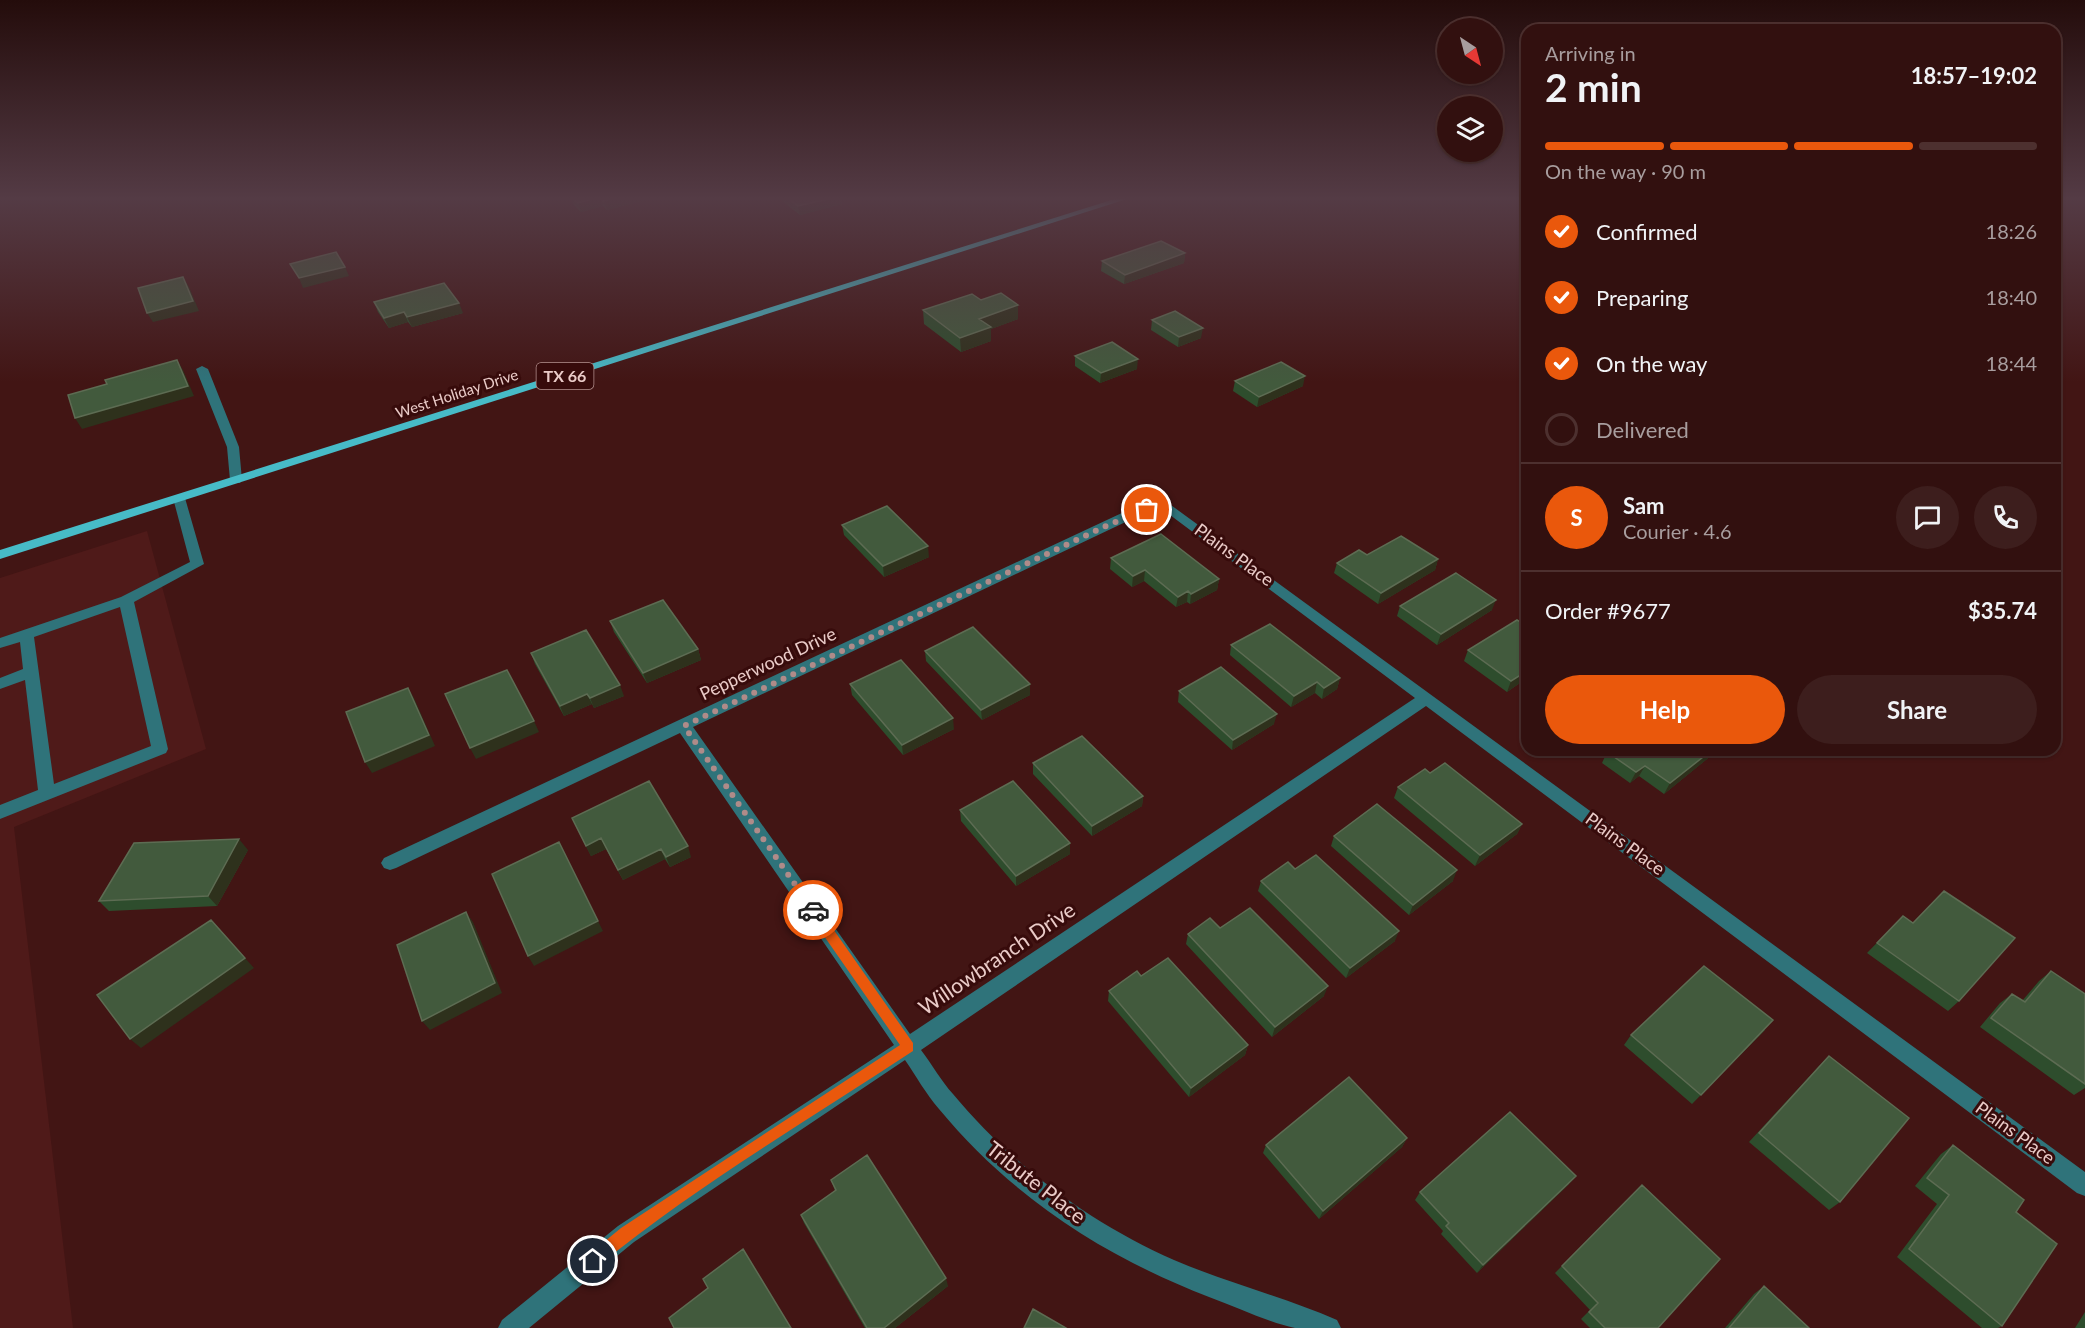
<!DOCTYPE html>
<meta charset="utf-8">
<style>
body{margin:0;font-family:Lato,sans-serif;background:#3d1e1d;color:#f1f3f6;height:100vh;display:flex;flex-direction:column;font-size:22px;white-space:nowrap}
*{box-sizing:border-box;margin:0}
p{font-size:20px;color:#a89d9e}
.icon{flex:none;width:33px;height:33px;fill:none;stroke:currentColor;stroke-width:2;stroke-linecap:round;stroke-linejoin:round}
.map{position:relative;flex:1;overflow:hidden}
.details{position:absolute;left:1521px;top:24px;width:540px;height:732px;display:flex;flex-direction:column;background:#32100f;border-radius:18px;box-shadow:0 2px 4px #0004,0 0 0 2px #4d302f}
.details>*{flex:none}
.needle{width:39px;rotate:144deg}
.fabs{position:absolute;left:1437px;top:18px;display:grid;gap:12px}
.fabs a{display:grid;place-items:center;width:66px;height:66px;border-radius:50%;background:#32100f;box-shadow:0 2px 4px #0004,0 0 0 2px #4d302f;font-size:30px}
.pin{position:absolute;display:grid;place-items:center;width:51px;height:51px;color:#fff;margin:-26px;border:3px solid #fff;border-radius:50%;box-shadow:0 2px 6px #0007}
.courier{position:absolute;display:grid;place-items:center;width:60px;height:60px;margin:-30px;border:4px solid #ea580c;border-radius:50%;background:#fff;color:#222;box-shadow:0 2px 8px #0007}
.summary em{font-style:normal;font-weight:700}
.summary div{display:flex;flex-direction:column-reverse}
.summary{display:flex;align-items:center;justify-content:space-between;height:102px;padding:0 24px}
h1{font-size:39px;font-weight:700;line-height:45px}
.bar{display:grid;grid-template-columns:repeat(4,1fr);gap:9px 6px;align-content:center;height:72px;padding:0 24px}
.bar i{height:8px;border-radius:4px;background:#4d302f}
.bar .active{background:#ea580c}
.bar p{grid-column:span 4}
.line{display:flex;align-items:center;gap:15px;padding:0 24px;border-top:2px solid #4d302f}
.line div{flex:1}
.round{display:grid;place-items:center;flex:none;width:63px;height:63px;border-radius:32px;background:#3d1e1d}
ol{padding:0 24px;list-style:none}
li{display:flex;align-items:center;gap:18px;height:66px}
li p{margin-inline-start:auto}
li .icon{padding:6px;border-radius:50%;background:#ea580c;color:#fff;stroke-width:4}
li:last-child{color:#a89d9e}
li i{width:33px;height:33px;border:3px solid #4d302f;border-radius:50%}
.cta{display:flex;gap:12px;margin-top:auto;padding:12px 24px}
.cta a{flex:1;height:69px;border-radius:36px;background:#ea580c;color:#fff;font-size:24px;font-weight:700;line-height:69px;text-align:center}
.cta a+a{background:#3d1e1d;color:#f1f3f6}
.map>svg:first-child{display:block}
.built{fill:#4f1a19}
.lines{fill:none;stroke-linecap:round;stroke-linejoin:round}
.minor{fill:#2f737a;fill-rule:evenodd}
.major{fill:#47bbc7;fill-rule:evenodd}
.wall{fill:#2e4d2d}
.shaded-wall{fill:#2e311c}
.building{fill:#425a3d;stroke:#5d6c53;stroke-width:1.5}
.route{fill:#ea580c}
.done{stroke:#af8b89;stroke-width:6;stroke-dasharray:0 10.8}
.labels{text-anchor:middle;stroke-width:6;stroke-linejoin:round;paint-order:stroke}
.far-street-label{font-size:15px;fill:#eacbc8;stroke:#370b0b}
.shield{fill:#370b0b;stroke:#b4918f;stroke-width:1.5}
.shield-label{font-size:16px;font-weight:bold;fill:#eacbc8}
.street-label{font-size:18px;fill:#eacbc8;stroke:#370b0b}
.near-street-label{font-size:21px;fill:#eacbc8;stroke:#370b0b}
</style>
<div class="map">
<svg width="2085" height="1328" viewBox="0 0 2085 1328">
<rect width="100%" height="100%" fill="#421514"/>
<path class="built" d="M147 531 206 749 14 827 73 1328H0V578Z"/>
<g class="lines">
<path class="minor" d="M202 366 208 369 239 447 242 480 240 483H232L230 480 227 447 196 369Z
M179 494 185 498 204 564 134 602 168 749 166 753 0 819V805L38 790 25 680 0 689V678L23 669 20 642 0 648V638L121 597 190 562 173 498ZM120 607 151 746 54 784 34 637Z
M1164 500 2085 1172V1196L2077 1193 1426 706 921 1050C932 1064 941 1081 953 1094 1012 1165 1090 1223 1174 1260 1228 1283 1284 1297 1337 1320L1341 1328C1326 1328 1309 1328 1295 1328 1267 1322 1237 1307 1209 1297 1103 1256 1012 1197 939 1109 926 1094 916 1076 905 1060L634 1242 529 1328H498L502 1320 618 1226 894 1045 680 733 396 868 390 870 384 868 381 863 384 858 1124 512ZM1162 509 1415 698 910 1034 693 727 1134 518Z"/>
<path class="major" d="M1121 197H1133L0 559V550Z"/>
</g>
<path class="wall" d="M571 197H648L649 199 607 210 603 206 581 212 573 204Z
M782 197H841L842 204 800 215 782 201Z
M1185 253 1184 263 1124 284 1101 271 1102 261Z
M981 300 1018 319 991 329V341L961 352 924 324 923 310Z
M374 302 463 313 412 327 408 322 389 328 378 312Z
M1152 320 1201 338 1178 347 1151 330Z
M1075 356 1137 369 1100 383 1075 366Z
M1235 381 1303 386 1257 407 1233 391Z
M842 525 929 557 884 577 844 535Z
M1367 555 1438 559 1435 570 1378 604 1334 573 1337 563Z
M1111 558 1219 579 1217 590 1190 604 1187 602 1176 607 1144 581 1132 587 1110 569Z
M1400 606 1492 610 1437 645 1397 616Z
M610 621 698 649 701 660 647 683 614 632Z
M1231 645 1340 678 1337 689 1322 699 1315 693 1291 707 1230 655Z
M1468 650 1527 678 1507 692 1464 661Z
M925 651 1030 684V695L982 720 926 661Z
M531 653 624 696 594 708 592 704 564 716 535 664Z
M850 684 954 729 903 755 852 695Z
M1179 691 1274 724 1232 750 1178 702Z
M1718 750 1664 794 1639 776 1630 783 1602 763 1607 752Z
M1033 763 1143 796 1142 806 1092 836 1033 774Z
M1430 773 1522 824 1517 834 1475 866 1394 798 1398 787Z
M960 810 1070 854 1016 886 961 821Z
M577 828 691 857 670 867 665 859 623 880 606 849 591 856Z
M1334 836 1453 881 1409 915 1331 846Z
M248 850 217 906 109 911 99 901Z
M1295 869 1395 941 1346 978 1258 891 1261 881Z
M1903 916 1913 923 1959 1001 1948 1011 1867 953Z
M1220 928 1324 996 1272 1037 1186 944 1188 934Z
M2051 971 2085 994V1088L2074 1095 1980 1027 2000 1003 2012 994 2022 1001 2039 981Z
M1141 976 1248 1045 1245 1055 1189 1097 1108 1001 1109 991Z
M1765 1030 1692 1104 1624 1045 1631 1035Z
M1829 1056 1840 1202 1829 1210 1749 1142 1819 1066Z
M1407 1138 1402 1147 1319 1219 1263 1153 1266 1145Z
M1953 1145 2016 1212 2002 1326 1998 1328H1982L1897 1257 1937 1204 1915 1186 1941 1154Z
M831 1180 948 1286 895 1328H865L804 1223 801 1215 835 1191Z
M1569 1184 1477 1273 1441 1234 1443 1231 1415 1200 1420 1192Z
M1642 1185 1658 1328H1590L1581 1319 1590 1310 1555 1273Z
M1764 1286 1809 1328H1725L1754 1294Z
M2085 1312V1328H2075Z"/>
<path class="shaded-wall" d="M414 197H438L415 202Z
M600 197 603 206 581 212 578 203Z
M621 197H648L649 199 607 210 604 201Z
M837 197H841L842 204 800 215 798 206Z
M1185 253 1184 263 1124 284 1125 275Z
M345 267 349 276 303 288 299 278Z
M183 277 189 287 199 311 153 322 147 313Z
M459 303 463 313 412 327 407 317Z
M1018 305V319L991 329V341L961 352 960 338 979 319Z
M404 312 408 322 389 328 384 318Z
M1203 328 1201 338 1178 347 1179 337Z
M1138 359 1137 369 1100 383 1101 373Z
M177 360 183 370 194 396 82 429 75 418Z
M1305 376 1303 386 1257 407 1259 397Z
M928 546 929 557 884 577 883 566Z
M1438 559 1435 570 1378 604 1381 593Z
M1145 570 1144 581 1132 587 1133 576Z
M1219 579 1217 590 1190 604 1191 594Z
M1188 591 1187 602 1176 607 1178 597Z
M1496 600 1492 610 1437 645 1441 634Z
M698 649 701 660 647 683 643 673Z
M1527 671V678L1507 692 1511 681Z
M1340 678 1337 689 1322 699 1324 688Z
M1317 682 1315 693 1291 707 1294 696Z
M1030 684V695L982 720 981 710Z
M620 685 624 696 594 708 590 698Z
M408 688 414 698 435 746 372 773 365 762Z
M587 694 592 704 564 716 560 706Z
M1277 714 1274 724 1232 750 1233 740Z
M953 718 954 729 903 755 902 745Z
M534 721 539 732 476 759 470 748Z
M1712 750H1718L1664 794 1670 783Z
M1645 766 1639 776 1630 783 1636 772Z
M1143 796 1142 806 1092 836V826Z
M1522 824 1517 834 1475 866 1480 855Z
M601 838 606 849 591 856 586 846Z
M239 839 248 850 217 906 208 896Z
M1070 843V854L1016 886V876Z
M688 846 691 857 670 867 666 857Z
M661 849 665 859 623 880 618 870Z
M1457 870 1453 881 1409 915 1413 905Z
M466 912 473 922 502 993 430 1030 422 1021Z
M211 920 254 968 141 1048 130 1039Z
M598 921 603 931 534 966 528 956Z
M1399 931 1395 941 1346 978 1350 968Z
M1328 986 1324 996 1272 1037 1275 1027Z
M1248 1045 1245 1055 1189 1097 1191 1088Z
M1407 1138 1402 1147 1319 1219 1323 1211Z
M1576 1176 1569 1184 1477 1273 1483 1265Z
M946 1278 948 1286 895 1328H884Z"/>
<path class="building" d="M571 197H621L604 201 600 197 578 203Z
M786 197H837L798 206Z
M1161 241 1185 253 1125 275 1102 261Z
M336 252 345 267 299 278 290 264Z
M183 277 193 301 147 313 138 288Z
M444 283 459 303 407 317 404 312 384 318 374 302Z
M1001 293 1018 305 979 319 991 327 960 338 923 310 972 294 981 300Z
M1175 311 1203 328 1179 337 1152 320Z
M1112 342 1138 359 1101 373 1075 356Z
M177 360 188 386 75 418 68 395 107 384 105 380Z
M1281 362 1305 376 1259 397 1235 381Z
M887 506 928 546 883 566 842 525Z
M1161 534 1219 579 1191 594 1188 591 1178 597 1145 570 1133 576 1111 558Z
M1401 536 1438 559 1381 593 1337 563 1359 550 1367 555Z
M1456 573 1496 600 1441 634 1400 606Z
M663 600 698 649 643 673 610 621Z
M1517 620 1527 626V671L1511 681 1468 650Z
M1270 624 1340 678 1324 688 1317 682 1294 696 1231 645Z
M973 627 1030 684 981 710 925 651Z
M586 630 620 685 590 698 587 694 560 706 531 653Z
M901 660 953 718 902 745 850 684Z
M1221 667 1277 714 1233 740 1179 691Z
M507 670 534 721 470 748 445 694Z
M408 688 429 735 365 762 346 712Z
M1082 736 1143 796 1092 826 1033 763Z
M1611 750H1712L1670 783 1645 766 1636 772 1607 752Z
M1445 763 1522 824 1480 855 1398 787 1425 769 1430 773Z
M649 781 688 846 666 857 661 849 618 870 601 838 586 846 572 818Z
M1013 781 1070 843 1016 876 960 810Z
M1377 804 1457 870 1413 905 1334 836Z
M239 839 208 896 99 901 134 843Z
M559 842 598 921 528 956 492 874Z
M1316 855 1399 931 1350 968 1261 881 1288 862 1295 869Z
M1944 891 2015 938 1959 1001 1877 943 1903 916 1913 923Z
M1250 908 1328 986 1275 1027 1188 934 1210 918 1220 928Z
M466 912 495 983 422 1021 397 945Z
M211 920 245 958 130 1039 97 995Z
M1168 958 1248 1045 1191 1088 1109 991 1137 971 1141 976Z
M1704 966 1773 1020 1701 1095 1631 1035Z
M2051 971 2085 994V1084L1991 1018 2012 994 2025 1002Z
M1829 1056 1909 1118 1840 1202 1759 1133Z
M1349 1077 1407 1138 1323 1211 1266 1145Z
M1510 1112 1576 1176 1483 1265 1446 1226 1449 1223 1420 1192Z
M1953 1145 2024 1200 2016 1212 2057 1244 2002 1326 1909 1249 1949 1195 1927 1178Z
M867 1155 946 1278 884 1328H867L801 1215 836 1190 831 1180Z
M1642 1185 1720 1259 1658 1328H1605L1589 1312 1598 1303 1562 1266Z
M743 1249 791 1328H674L669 1318 708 1288 703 1279Z
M1764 1286 1809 1328H1729Z
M1033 1309 1066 1328H1024Z"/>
<linearGradient id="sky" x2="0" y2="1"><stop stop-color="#240c0b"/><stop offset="0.52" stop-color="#543b45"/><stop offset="1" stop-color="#543b45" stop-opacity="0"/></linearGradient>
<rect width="2085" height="382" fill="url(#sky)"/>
<path class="route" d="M813 905 817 906 913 1043V1051C807 1121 696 1186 598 1266L593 1268 588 1266 586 1261 588 1255 621 1228 900 1045 808 913V906Z"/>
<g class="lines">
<path class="done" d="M813 910 684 726 1108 525 1147 510"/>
</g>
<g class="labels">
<g class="far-street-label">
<text transform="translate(457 394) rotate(-18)" y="5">West Holiday Drive</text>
</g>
<rect class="shield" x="536.5" y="363" width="57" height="26" rx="4.5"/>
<g class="shield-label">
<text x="565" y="382">TX 66</text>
</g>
<g class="street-label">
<text transform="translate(1234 555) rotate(36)" y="6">Plains Place</text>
<text transform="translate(768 664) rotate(-25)" y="6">Pepperwood Drive</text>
<text transform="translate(1625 844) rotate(36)" y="6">Plains Place</text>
<text transform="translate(2015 1133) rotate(36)" y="6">Plains Place</text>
</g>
<g class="near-street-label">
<text transform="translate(997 959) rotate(-34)" y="7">Willowbranch Drive</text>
<text transform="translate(1036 1183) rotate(38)" y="7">Tribute Place</text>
</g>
</g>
</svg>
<div class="fabs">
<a><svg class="needle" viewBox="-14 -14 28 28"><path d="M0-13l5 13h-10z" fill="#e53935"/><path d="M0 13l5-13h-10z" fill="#a89d9e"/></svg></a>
<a><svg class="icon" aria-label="layers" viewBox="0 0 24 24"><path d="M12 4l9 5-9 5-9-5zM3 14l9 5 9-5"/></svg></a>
</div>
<div class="pin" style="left:1147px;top:510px;background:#ea580c"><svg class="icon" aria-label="bag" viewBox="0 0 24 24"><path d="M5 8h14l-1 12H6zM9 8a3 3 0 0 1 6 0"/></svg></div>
<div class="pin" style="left:593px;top:1261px;background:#1f2937"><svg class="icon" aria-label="home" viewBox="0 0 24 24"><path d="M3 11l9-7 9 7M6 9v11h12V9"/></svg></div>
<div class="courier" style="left:813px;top:910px"><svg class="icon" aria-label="car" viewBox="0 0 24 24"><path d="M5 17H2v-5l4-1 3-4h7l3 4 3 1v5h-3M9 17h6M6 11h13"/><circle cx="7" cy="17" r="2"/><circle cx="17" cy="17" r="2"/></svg></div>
<section class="details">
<div class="summary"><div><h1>2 min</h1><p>Arriving in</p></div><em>18:57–19:02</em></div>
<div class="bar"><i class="active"></i><i class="active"></i><i class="active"></i><i></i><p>On the way · 90 m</p></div>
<ol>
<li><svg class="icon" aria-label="check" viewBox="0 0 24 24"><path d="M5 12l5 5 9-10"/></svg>Confirmed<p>18:26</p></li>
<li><svg class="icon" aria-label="check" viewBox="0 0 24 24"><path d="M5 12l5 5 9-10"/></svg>Preparing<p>18:40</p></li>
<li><svg class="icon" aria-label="check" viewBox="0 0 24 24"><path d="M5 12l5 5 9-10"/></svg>On the way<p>18:44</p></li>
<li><i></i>Delivered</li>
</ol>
<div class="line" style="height:108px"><b class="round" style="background:#ea580c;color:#fff">S</b><div><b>Sam</b><p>Courier · 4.6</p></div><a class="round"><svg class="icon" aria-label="chat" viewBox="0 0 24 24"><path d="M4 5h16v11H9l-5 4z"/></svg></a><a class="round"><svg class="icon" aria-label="phone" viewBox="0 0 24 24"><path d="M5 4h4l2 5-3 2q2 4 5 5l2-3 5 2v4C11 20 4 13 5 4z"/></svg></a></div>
<div class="line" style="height:78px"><div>Order #9677</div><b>$35.74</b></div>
<div class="cta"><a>Help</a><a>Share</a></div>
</section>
</div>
